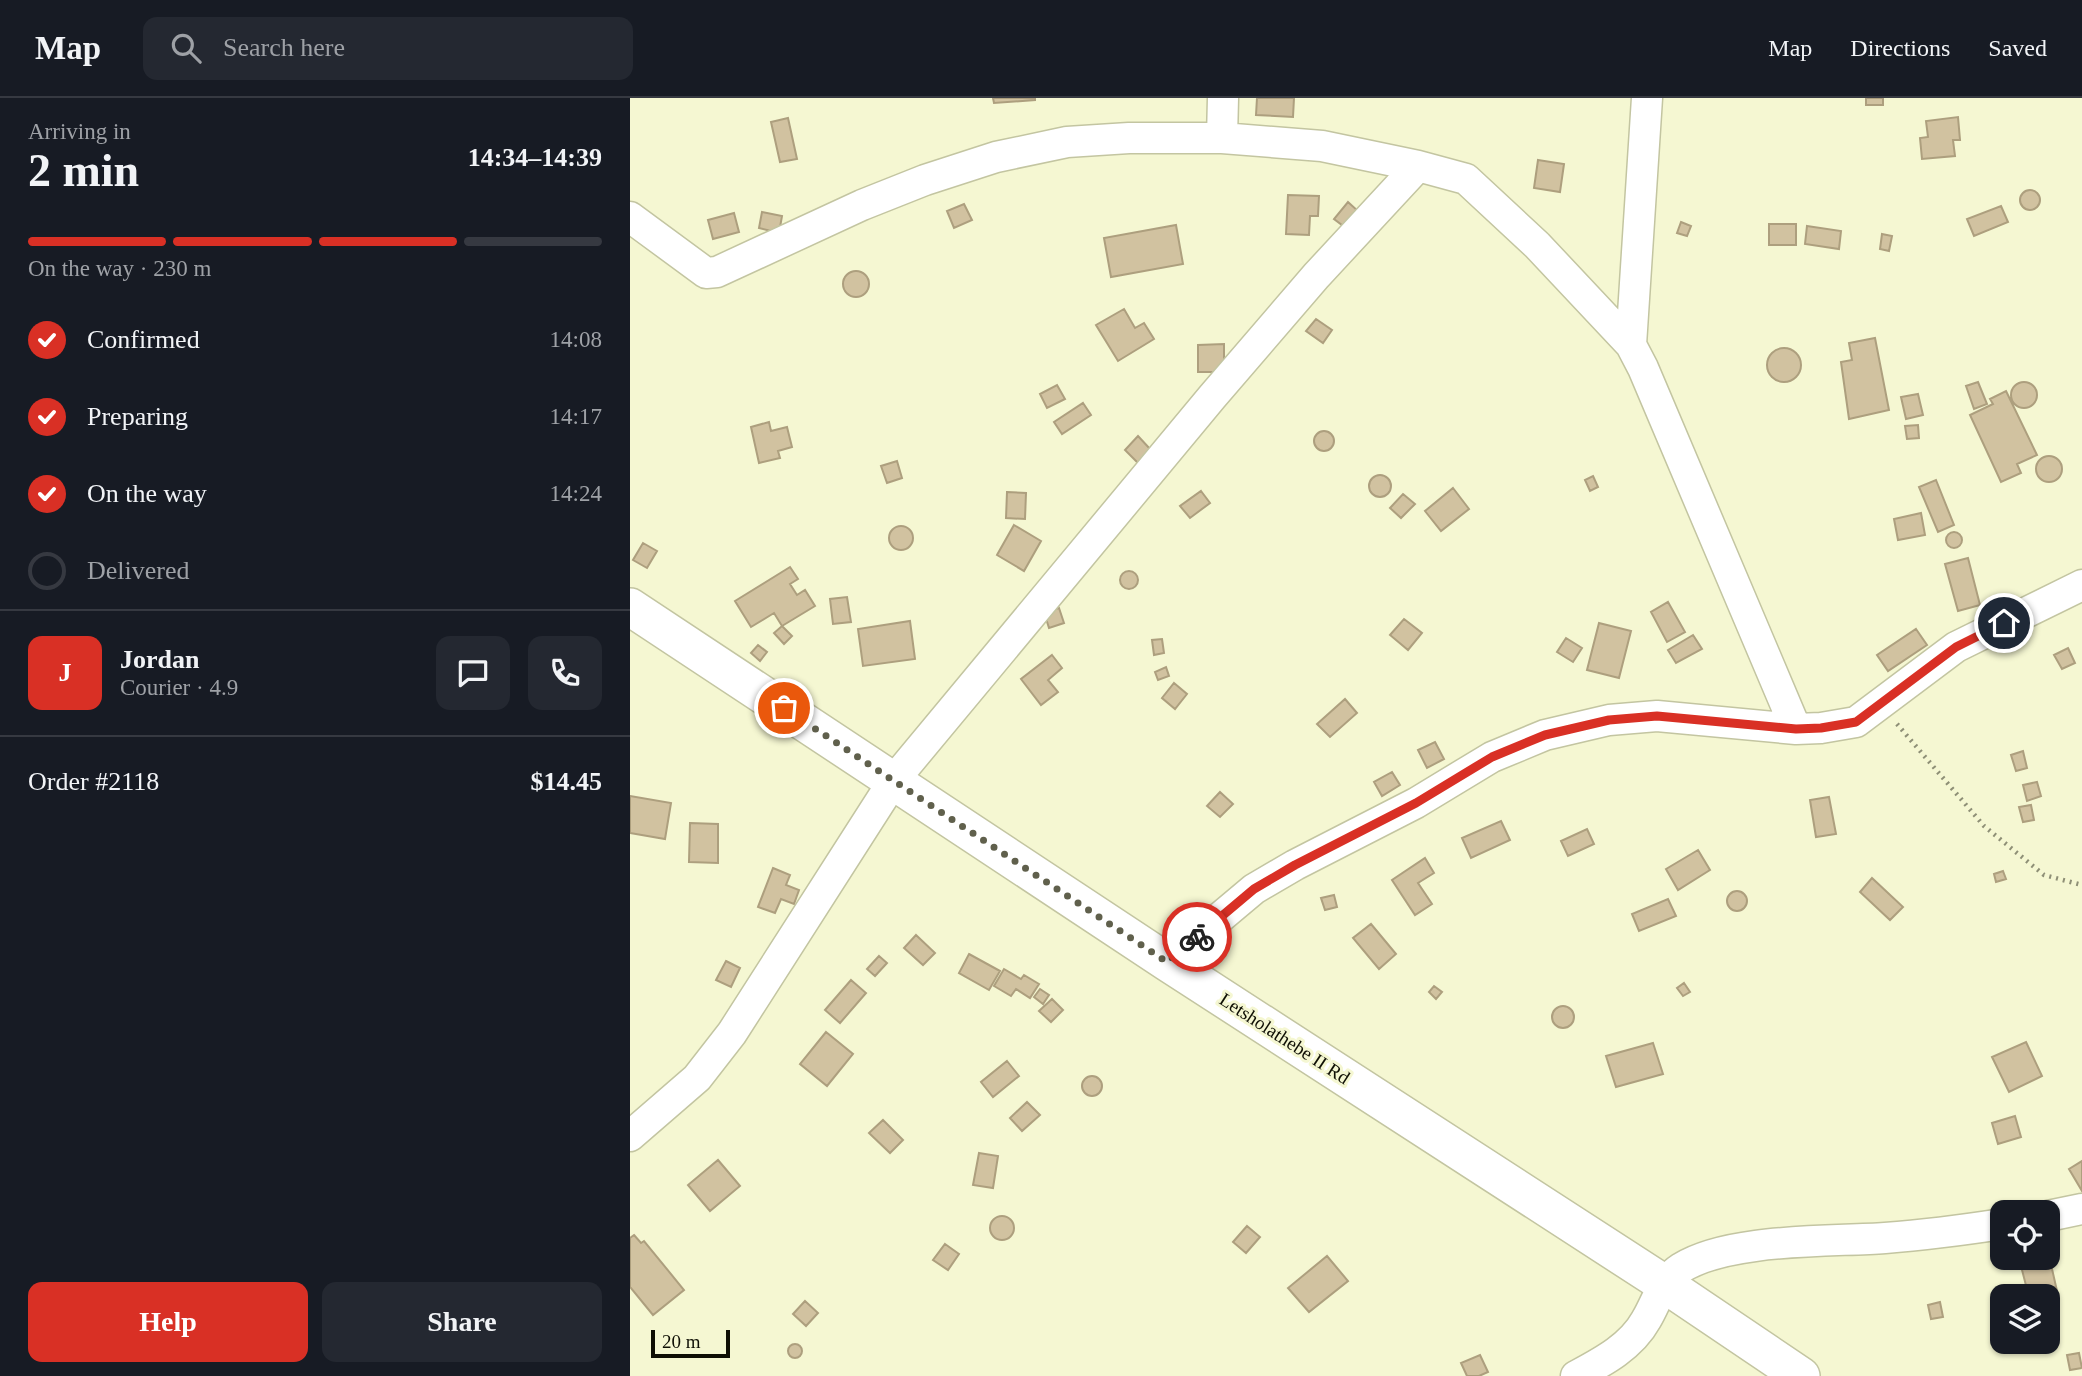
<!DOCTYPE html>
<meta charset="utf-8">
<style>
body{margin:0;font-family:Georgia,serif;background:#242831;color:#f1f3f6;height:100vh;display:flex;flex-direction:column;font-size:26px;white-space:nowrap}
*{box-sizing:border-box;margin:0}
p{font-size:23px;color:#9ea1a6}
.icon{flex:none;width:38px;height:38px;fill:none;stroke:currentColor;stroke-width:2;stroke-linecap:round;stroke-linejoin:round}
.map{position:relative;flex:1;overflow:hidden}
.side{display:flex;flex-direction:column;background:#171b24;width:630px}
.side>*{flex:none}
.controls{position:absolute;left:1360px;top:1102px;display:grid;gap:14px}
.controls a{display:grid;place-items:center;width:70px;height:70px;border-radius:14px;background:#171b24;box-shadow:0 2px 5px #0004;font-size:35px}
.scale{position:absolute;left:21px;bottom:18px;width:79px;box-sizing:border-box;padding-left:7px;border:4px solid #0f0f04;border-top:0;font-size:19px;line-height:24px;white-space:nowrap;color:#0f0f04;-webkit-text-stroke:5px #f5f7d2;paint-order:stroke}
.pin{position:absolute;display:grid;place-items:center;width:60px;height:60px;color:#fff;margin:-30px;border:4px solid #fff;border-radius:50%;box-shadow:0 2px 7px #0007}
.courier{position:absolute;display:grid;place-items:center;width:70px;height:70px;margin:-35px;border:5px solid #d93025;border-radius:50%;background:#fff;color:#222;box-shadow:0 2px 9px #0007}
.head em{font-style:normal;font-weight:700}
.head div{display:flex;flex-direction:column-reverse}
.head{display:flex;align-items:center;justify-content:space-between;height:119px;padding:0 28px}
h1{font-size:46px;font-weight:700;line-height:52px}
.bar{display:grid;grid-template-columns:repeat(4,1fr);gap:10px 7px;align-content:center;height:84px;padding:0 28px}
.bar i{height:9px;border-radius:5px;background:#363941}
.bar .on{background:#d93025}
.bar p{grid-column:span 4}
.line{display:flex;align-items:center;gap:18px;padding:0 28px;border-top:2px solid #363941}
.line div{flex:1}
.round{display:grid;place-items:center;flex:none;width:74px;height:74px;border-radius:14px;background:#242831}
ol{padding:0 28px;list-style:none}
li{display:flex;align-items:center;gap:21px;height:77px}
li p{margin-inline-start:auto}
li .icon{padding:7px;border-radius:50%;background:#d93025;color:#fff;stroke-width:4}
li:last-child{color:#9ea1a6}
li i{width:38px;height:38px;border:4px solid #363941;border-radius:50%}
.action{display:flex;gap:14px;margin-top:auto;padding:14px 28px}
.action a{flex:1;height:80px;border-radius:14px;background:#d93025;color:#fff;font-size:28px;font-weight:700;line-height:80px;text-align:center}
.action a+a{background:#242831;color:#f1f3f6}
header{display:flex;align-items:center;gap:42px;box-sizing:border-box;height:98px;padding:0 35px;background:#171b24;border-bottom:2px solid #363941}
header strong{font-size:33px}
nav{display:flex;gap:38px;margin-inline-start:auto;font-size:24px}
.search{width:490px;height:63px;background:#242831;display:flex;align-items:center;gap:18px;box-sizing:border-box;padding:0 24px;border-radius:14px;color:#9ea1a6;font-size:26px}
main{display:flex;flex:1;min-height:0}
.map>svg:first-child{display:block}
.building{fill:#d1c2a0;stroke:#ad9f7e;stroke-width:2}
.lines{fill:none;stroke-linecap:round;stroke-linejoin:round}
.minor-casing{stroke:#c3c5a1;stroke-width:33}
.tertiary-casing{stroke:#c3c5a1;stroke-width:40}
.path{stroke:#8e8f76;stroke-width:4.5;stroke-dasharray:2 5;stroke-linecap:butt}
.minor{stroke:#fff;stroke-width:30}
.tertiary{stroke:#fff;stroke-width:37}
.done{stroke:#60604c;stroke-width:7;stroke-dasharray:0 12.6}
.route{stroke:#d93025;stroke-width:9}
.labels{text-anchor:middle;stroke-width:6;stroke-linejoin:round;paint-order:stroke}
.street-label{font-size:19px;fill:#0f0f04;stroke:#f5f7d2}
</style>
<header>
<strong>Map</strong>
<div class="search"><svg class="icon" aria-label="search" viewBox="0 0 24 24"><circle cx="10" cy="10" r="6"/><path d="M15 15l6 6"/></svg>Search here</div>
<nav><a>Map</a><a>Directions</a><a>Saved</a></nav>
</header>
<main>
<section class="side">
<div class="head"><div><h1>2 min</h1><p>Arriving in</p></div><em>14:34–14:39</em></div>
<div class="bar"><i class="on"></i><i class="on"></i><i class="on"></i><i></i><p>On the way · 230 m</p></div>
<ol>
<li><svg class="icon" aria-label="check" viewBox="0 0 24 24"><path d="M5 12l5 5 9-10"/></svg>Confirmed<p>14:08</p></li>
<li><svg class="icon" aria-label="check" viewBox="0 0 24 24"><path d="M5 12l5 5 9-10"/></svg>Preparing<p>14:17</p></li>
<li><svg class="icon" aria-label="check" viewBox="0 0 24 24"><path d="M5 12l5 5 9-10"/></svg>On the way<p>14:24</p></li>
<li><i></i>Delivered</li>
</ol>
<div class="line" style="height:126px"><b class="round" style="background:#d93025;color:#fff">J</b><div><b>Jordan</b><p>Courier · 4.9</p></div><a class="round"><svg class="icon" aria-label="chat" viewBox="0 0 24 24"><path d="M4 5h16v11H9l-5 4z"/></svg></a><a class="round"><svg class="icon" aria-label="phone" viewBox="0 0 24 24"><path d="M5 4h4l2 5-3 2q2 4 5 5l2-3 5 2v4C11 20 4 13 5 4z"/></svg></a></div>
<div class="line" style="height:91px"><div>Order #2118</div><b>$14.45</b></div>
<div class="action"><a>Help</a><a>Share</a></div>
</section>
<div class="map">
<svg width="1452" height="1278" viewBox="0 0 1452 1278">
<rect width="100%" height="100%" fill="#f5f7d2"/>
<path class="building" d="M363 0H405V2L364 5Z
M627 0H664L663 19 626 17Z
M1236 0H1253V7H1236Z
M1328 19 1330 42H1323L1325 58 1292 61 1290 40 1298 39 1296 23Z
M158 20 167 61 150 64 141 24Z
M908 62 934 66 930 94 904 90Z
M1390 102a10 10 0 1 1 20 0a10 10 0 1 1-20 0Z
M658 97 689 98 688 118H680L679 137 656 136Z
M718 104 729 114 716 130 704 121Z
M334 106 342 122 324 130 317 113Z
M1371 108 1378 124 1344 138 1337 121Z
M132 114 152 118 149 135 129 130Z
M104 115 109 134 83 141 78 122Z
M1051 124 1061 128 1057 138 1047 135Z
M1139 126H1166V147H1139Z
M546 127 553 166 481 179 474 140Z
M1177 128 1211 133 1209 151 1175 146Z
M1252 136 1262 138 1259 153 1250 151Z
M213 186a13 13 0 1 1 26 0a13 13 0 1 1-26 0Z
M494 211 505 230 514 225 524 241 488 263 466 227Z
M686 221 702 232 693 245 676 233Z
M1245 240 1259 312 1219 321 1211 264 1222 262 1219 245Z
M594 246V274H568V247Z
M1137 267a17 17 0 1 1 34 0a17 17 0 1 1-34 0Z
M1381 297a13 13 0 1 1 26 0a13 13 0 1 1-26 0Z
M1348 284 1357 306 1344 311 1336 288Z
M427 287 435 301 417 310 410 296Z
M1376 293 1407 357 1387 366 1391 375 1371 384 1340 317 1363 306 1360 301Z
M1288 296 1293 317 1276 321 1271 299Z
M453 305 461 317 432 336 424 324Z
M139 324 141 333 157 329 162 349 148 353 150 360 129 365 121 329Z
M1288 327 1289 340 1277 341 1275 328Z
M684 343a10 10 0 1 1 20 0a10 10 0 1 1-20 0Z
M508 338 521 352 508 365 495 352Z
M1406 371a13 13 0 1 1 26 0a13 13 0 1 1-26 0Z
M267 363 272 380 257 385 251 368Z
M739 388a11 11 0 1 1 22 0a11 11 0 1 1-22 0Z
M963 378 968 389 960 393 955 382Z
M1306 382 1324 427 1308 434 1289 389Z
M823 390 839 411 811 433 795 413Z
M571 393 580 405 560 420 550 408Z
M377 394 396 395 395 421 376 420Z
M773 396 785 406 771 420 760 410Z
M1291 415 1295 437 1268 442 1264 421Z
M384 427 411 443 394 473 367 457Z
M259 440a12 12 0 1 1 24 0a12 12 0 1 1-24 0Z
M1316 442a8 8 0 1 1 16 0a8 8 0 1 1-16 0Z
M13 445 27 453 17 470 3 462Z
M1338 460 1350 507 1328 513 1315 466Z
M160 469 168 481 160 486 167 497 175 492 185 508 152 528 144 515 121 529 105 503Z
M490 482a9 9 0 1 1 18 0a9 9 0 1 1-18 0Z
M217 499 221 524 203 526 200 501Z
M1038 504 1055 534 1037 544 1021 514Z
M429 510 434 525 419 530 414 514Z
M774 521 792 535 778 552 760 537Z
M280 523 285 561 233 568 228 531Z
M969 525 1001 533 989 580 957 572Z
M152 528 162 538 154 546 144 535Z
M1286 531 1297 547 1258 573 1247 557Z
M1063 537 1072 551 1046 565 1038 552Z
M936 540 952 550 943 564 927 554Z
M532 541 534 555 524 557 522 542Z
M128 547 137 554 130 563 121 555Z
M1438 550 1445 565 1432 571 1424 557Z
M422 557 432 570 418 582 428 594 411 607 391 581Z
M536 569 539 578 528 582 525 574Z
M544 585 557 596 545 611 532 600Z
M715 601 727 615 700 639 687 626Z
M805 644 814 661 797 670 788 652Z
M1393 653 1397 670 1386 673 1381 657Z
M762 674 770 687 752 698 744 684Z
M1407 684 1411 698 1397 703 1393 687Z
M590 694 603 706 590 719 577 708Z
M0 698 41 705 35 741 0 735Z
M1199 699 1206 736 1186 739 1180 702Z
M1401 707 1404 722 1393 724 1389 709Z
M871 723 880 742 841 760 832 740Z
M60 725 88 726V765L59 764Z
M957 731 964 746 938 758 931 743Z
M1068 752 1080 772 1048 792 1036 771Z
M795 760 804 775 788 785 802 806 785 817 762 782Z
M143 770 160 777 156 787 169 792 164 806 151 801 145 815 128 809Z
M1373 773 1376 781 1366 784 1364 776Z
M1242 780 1273 809 1260 822 1230 794Z
M1097 803a10 10 0 1 1 20 0a10 10 0 1 1-20 0Z
M704 797 707 809 695 812 691 800Z
M1038 801 1046 818 1009 833 1002 816Z
M741 826 766 856 749 871 723 840Z
M286 837 305 855 293 867 274 850Z
M339 856 370 873 359 892 329 875Z
M249 858 257 865 245 878 237 871Z
M96 863 110 870 101 889 86 882Z
M374 871 391 881 394 877 409 886 400 900 386 891 381 898 364 888Z
M221 882 236 895 210 925 195 912Z
M1054 885 1060 894 1053 898 1047 890Z
M804 888 812 894 806 901 799 894Z
M410 891 419 897 413 906 404 899Z
M422 901 433 912 421 924 409 913Z
M922 919a11 11 0 1 1 22 0a11 11 0 1 1-22 0Z
M196 934 223 956 197 988 170 966Z
M1396 944 1412 978 1379 994 1362 959Z
M1023 945 1033 976 986 989 976 958Z
M377 963 389 978 363 999 351 984Z
M452 988a10 10 0 1 1 20 0a10 10 0 1 1-20 0Z
M397 1004 410 1017 392 1033 380 1020Z
M1385 1018 1391 1039 1368 1046 1362 1025Z
M253 1022 273 1042 260 1055 239 1035Z
M349 1055 368 1058 363 1090 343 1087Z
M88 1062 110 1088 80 1113 58 1087Z
M1452 1063V1093L1439 1071Z
M360 1130a12 12 0 1 1 24 0a12 12 0 1 1-24 0Z
M617 1128 630 1139 616 1155 603 1144Z
M4 1137 11 1145 14 1143 54 1192 23 1217 0 1189V1140Z
M315 1146 329 1156 318 1172 303 1162Z
M697 1158 718 1183 679 1214 658 1190Z
M1420 1162 1427 1193 1399 1199 1391 1168Z
M175 1203 188 1215 176 1228 163 1216Z
M1310 1204 1313 1219 1301 1221 1298 1207Z
M158 1253a7 7 0 1 1 14 0a7 7 0 1 1-14 0Z
M1449 1255 1452 1270 1440 1272 1437 1257Z
M850 1257 858 1274 849 1278H837L831 1265Z"/>
<g class="lines">
<g class="minor-casing">
<path id="minor" d="M592 40 593 0
M0 119 76 175 87 174 232 107 295 82 366 59 437 44 499 40H592L692 48 788 68 836 81 907 147 1001 247 1013 270 1166 631
M1001 247 1017 0
M537 864 624 791 665 767 786 705 862 659 915 637 979 622 1027 618 1166 631 1191 630 1226 624 1326 549 1452 487
M0 1038 67 980 102 935 264 682 582 299 686 178 788 68
M1418 1118 1452 1111
M946 1278C972 1264 1001 1249 1016 1222 1028 1202 1031 1183 1051 1170 1099 1140 1198 1144 1255 1140 1294 1137 1333 1132 1372 1126"/>
</g>
<g class="tertiary-casing">
<path id="tertiary" d="M0 509 537 864 1033 1185 1171 1278"/>
</g>
<path class="path" d="M1267 626 1354 728 1414 777 1452 787"/>
<use href="#minor" class="minor"/>
<use href="#tertiary" class="tertiary"/>
</g>
<g class="lines">
<path class="done" d="M154 610 537 864 567 839"/>
<path class="route" d="M567 839 624 791 665 767 786 705 862 659 915 637 979 622 1027 618 1166 631 1191 630 1226 624 1326 549 1374 525"/>
</g>
<g class="labels">
<g class="street-label">
<text transform="translate(655 940) rotate(33)" y="7">Letsholathebe II Rd</text>
</g>
</g>
</svg>
<div class="controls">
<a><svg class="icon" aria-label="locate" viewBox="0 0 24 24"><circle cx="12" cy="12" r="6"/><path d="M12 2v4M12 18v4M2 12h4M18 12h4"/></svg></a>
<a><svg class="icon" aria-label="layers" viewBox="0 0 24 24"><path d="M12 4l9 5-9 5-9-5zM3 14l9 5 9-5"/></svg></a>
</div>
<div class="scale">20 m</div>
<div class="pin" style="left:154px;top:610px;background:#ea580c"><svg class="icon" aria-label="bag" viewBox="0 0 24 24"><path d="M5 8h14l-1 12H6zM9 8a3 3 0 0 1 6 0"/></svg></div>
<div class="pin" style="left:1374px;top:525px;background:#1f2937"><svg class="icon" aria-label="home" viewBox="0 0 24 24"><path d="M3 11l9-7 9 7M6 9v11h12V9"/></svg></div>
<div class="courier" style="left:567px;top:839px"><svg class="icon" aria-label="bike" viewBox="0 0 24 24"><circle cx="6" cy="16" r="4"/><circle cx="18" cy="16" r="4"/><path d="M6 16l4-8h5l3 8M10 8l3 8H6M13 5h3"/></svg></div>
</div>
</main>
